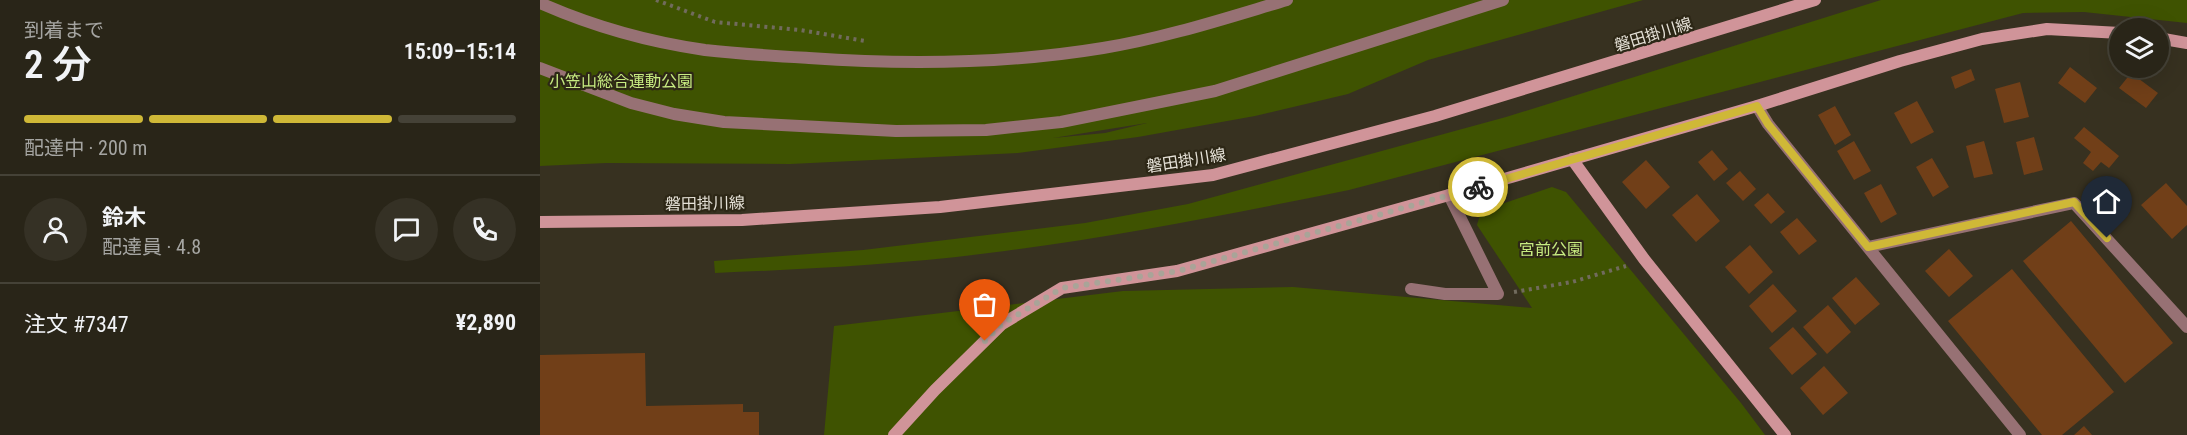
<!DOCTYPE html>
<html lang="ja">
<meta charset="utf-8">
<style>
body{margin:0;font-family:"Roboto Condensed","Noto Sans JP",sans-serif;background:#353125;color:#f1f3f6;height:100vh;display:flex;flex-direction:column;font-size:22px;white-space:nowrap}
*{box-sizing:border-box;margin:0}
p{font-size:20px;color:#a5a5a2}
.icon{flex:none;width:33px;height:33px;fill:none;stroke:currentColor;stroke-width:2;stroke-linecap:round;stroke-linejoin:round}
.map{position:relative;flex:1;overflow:hidden}
.details{display:flex;flex-direction:column;background:#292518;width:540px}
.details>*{flex:none}
.controls{position:absolute;left:1569px;top:18px;display:grid;gap:12px}
.controls a{display:grid;place-items:center;width:60px;height:60px;border-radius:50%;background:#292518;box-shadow:0 6px 24px #0002,0 0 0 2px #454237;font-size:30px}
.pin{position:absolute;display:grid;place-items:center;width:51px;height:51px;color:#fff;margin:-62px -26px;border-radius:50% 50% 50% 0;rotate:-45deg;box-shadow:0 0 6px #0007}
.pin .icon{rotate:45deg}
.courier{position:absolute;display:grid;place-items:center;width:60px;height:60px;margin:-30px;border:4px solid #cfb837;border-radius:50%;background:#fff;color:#222;box-shadow:0 2px 8px #0007}
.headline em{font-style:normal;font-weight:600}
.headline div{display:flex;flex-direction:column-reverse}
.headline{display:flex;align-items:center;justify-content:space-between;height:102px;padding:0 24px}
h1{font-size:39px;font-weight:600;line-height:45px}
.bar{display:grid;grid-template-columns:repeat(4,1fr);gap:9px 6px;align-content:center;height:72px;padding:0 24px}
.bar i{height:8px;border-radius:4px;background:#454237}
.bar .selected{background:#cfb837}
.bar p{grid-column:span 4}
.line{display:flex;align-items:center;gap:15px;padding:0 24px;border-top:2px solid #454237}
.line div{flex:1}
.round{display:grid;place-items:center;flex:none;width:63px;height:63px;border-radius:32px;background:#353125}
main{display:flex;flex:1;min-height:0}
.map>svg:first-child{display:block}
.green{fill:#3f5301;fill-rule:evenodd}
.building{fill:#713f18}
.lines{fill:none;stroke-linecap:round;stroke-linejoin:round}
.path{stroke:#716b5d;stroke-width:4;stroke-dasharray:3 4.5;stroke-linecap:butt}
.lane{stroke:#977174;stroke-width:12}
.street{stroke:#977174;stroke-width:12}
.secondary{stroke:#d09499;stroke-width:12}
.done{stroke:#a9a498;stroke-width:6;stroke-dasharray:0 10.8}
.route{stroke:#cfb837;stroke-width:8}
.labels{text-anchor:middle;stroke-width:4.5;stroke-linejoin:round;paint-order:stroke}
.street-label{font-size:16px;fill:#e6e2d8;stroke:#2d2716}
.park-label{font-size:16px;fill:#c7eb81;stroke:#2d2716}
</style>
<main>
<section class="details">
<div class="headline"><div><h1>2 分</h1><p>到着まで</p></div><em>15:09–15:14</em></div>
<div class="bar"><i class="selected"></i><i class="selected"></i><i class="selected"></i><i></i><p>配達中 · 200 m</p></div>
<div class="line" style="height:108px"><a class="round"><svg class="icon" aria-label="person" viewBox="0 0 24 24"><circle cx="12" cy="8" r="4"/><path d="M4 21q1-7 8-7t8 7"/></svg></a><div><b>鈴木</b><p>配達員 · 4.8</p></div><a class="round"><svg class="icon" aria-label="chat" viewBox="0 0 24 24"><path d="M4 5h16v11H9l-5 4z"/></svg></a><a class="round"><svg class="icon" aria-label="phone" viewBox="0 0 24 24"><path d="M5 4h4l2 5-3 2q2 4 5 5l2-3 5 2v4C11 20 4 13 5 4z"/></svg></a></div>
<div class="line" style="height:78px"><div>注文 #7347</div><b>¥2,890</b></div>
</section>
<div class="map">
<svg width="1647" height="435" viewBox="0 0 1647 435">
<rect width="100%" height="100%" fill="#373120"/>
<path class="green" d="M0 0H1103L888 60 808 94 715 116 598 137 478 153 250 164 66 163 0 166ZM607 123 565 133 513 138Z
M1341 0H1647V23L1544 12 1483 13 809 190C695 213 580 236 465 251 368 264 272 269 175 273L174 261 323 250 545 223 648 204 966 117Z
M1012 187 1026 192 1201 403 1225 435H284L294 326 583 291 753 287 992 308 937 225 941 211Z"/>
<path class="building" d="M1530 67 1557 88 1545 103 1518 83Z
M1431 69 1435 80 1415 89 1411 77Z
M1591 73 1618 93 1606 108 1579 88Z
M1480 82 1489 117 1464 123 1455 89Z
M1377 101 1394 132 1371 144 1354 113Z
M1295 106 1311 135 1295 145 1278 115Z
M1544 127 1579 156 1569 168 1561 162 1553 171 1543 163 1551 152 1534 138Z
M1494 137 1503 170 1484 175 1476 142Z
M1314 141 1331 171 1314 180 1297 151Z
M1444 141 1453 174 1434 178 1426 146Z
M1172 150 1188 169 1174 181 1158 162Z
M1392 158 1409 187 1393 197 1376 167Z
M1106 160 1130 187 1106 209 1082 182Z
M1200 171 1216 189 1203 201 1186 183Z
M1626 183 1647 206V225L1632 239 1601 205Z
M1341 184 1357 214 1341 223 1324 193Z
M1228 193 1245 212 1231 224 1214 205Z
M1157 194 1180 221 1156 242 1132 215Z
M1257 218 1277 241 1259 255 1240 232Z
M1531 221 1633 343 1585 383 1483 261Z
M1210 245 1233 272 1209 294 1185 267Z
M1409 249 1433 276 1409 297 1385 271Z
M1472 269 1574 392 1522 435H1502L1408 321Z
M1316 277 1340 304 1315 325 1292 298Z
M1233 284 1257 311 1232 333 1209 306Z
M1288 305 1311 332 1287 354 1263 327Z
M1253 327 1277 354 1252 375 1229 348Z
M105 353 106 406 203 404V412H219V435H0V355Z
M1284 366 1308 393 1283 415 1260 388Z
M1544 426 1552 435H1534Z"/>
<g class="lines">
<path class="path" d="M116 0 175 22 260 30 325 41
M974 292 1032 282 1086 266"/>
<path class="lane" d="M0 68 91 103 134 114 184 122 356 131 446 130 521 122 675 91 963 0"/>
<path class="street" d="M0 3C52 26 109 42 165 50 200 54 235 56 269 58 367 65 466 64 563 48 625 38 686 18 747 0
M1217 106 1228 124 1480 435
M1328 247 1534 203 1647 327
M871 289 905 294H958L909 195"/>
<path class="secondary" d="M1618 38 1647 43
M1032 159 1104 259 1245 435
M0 222 202 220 400 207 673 175 895 116 1275 0
M354 435 395 390 462 324 522 288 637 271 909 195 1217 106 1360 61 1442 39 1507 29 1580 33"/>
</g>
<g class="lines">
<path class="done" d="M445 341 462 324 522 288 638 271 938 187"/>
<path class="route" d="M938 187 1217 106 1228 124 1328 247 1534 202 1567 238"/>
</g>
<g class="labels">
<g class="street-label">
<text transform="translate(1113 34) rotate(-17)" y="6">磐田掛川線</text>
<text transform="translate(646 160) rotate(-9)" y="6">磐田掛川線</text>
<text transform="translate(165 203) rotate(-1)" y="6">磐田掛川線</text>
</g>
<g class="park-label">
<text x="81" y="87">小笠山総合運動公園</text>
<text x="1011" y="255">宮前公園</text>
</g>
</g>
</svg>
<div class="controls">
<a><svg class="icon" aria-label="layers" viewBox="0 0 24 24"><path d="M12 4l9 5-9 5-9-5zM3 14l9 5 9-5"/></svg></a>
</div>
<div class="pin" style="left:445px;top:341px;background:#ea580c"><svg class="icon" aria-label="bag" viewBox="0 0 24 24"><path d="M5 8h14l-1 12H6zM9 8a3 3 0 0 1 6 0"/></svg></div>
<div class="pin" style="left:1567px;top:238px;background:#1f2937"><svg class="icon" aria-label="home" viewBox="0 0 24 24"><path d="M3 11l9-7 9 7M6 9v11h12V9"/></svg></div>
<div class="courier" style="left:938px;top:187px"><svg class="icon" aria-label="bike" viewBox="0 0 24 24"><circle cx="6" cy="16" r="4"/><circle cx="18" cy="16" r="4"/><path d="M6 16l4-8h5l3 8M10 8l3 8H6M13 5h3"/></svg></div>
</div>
</main>
